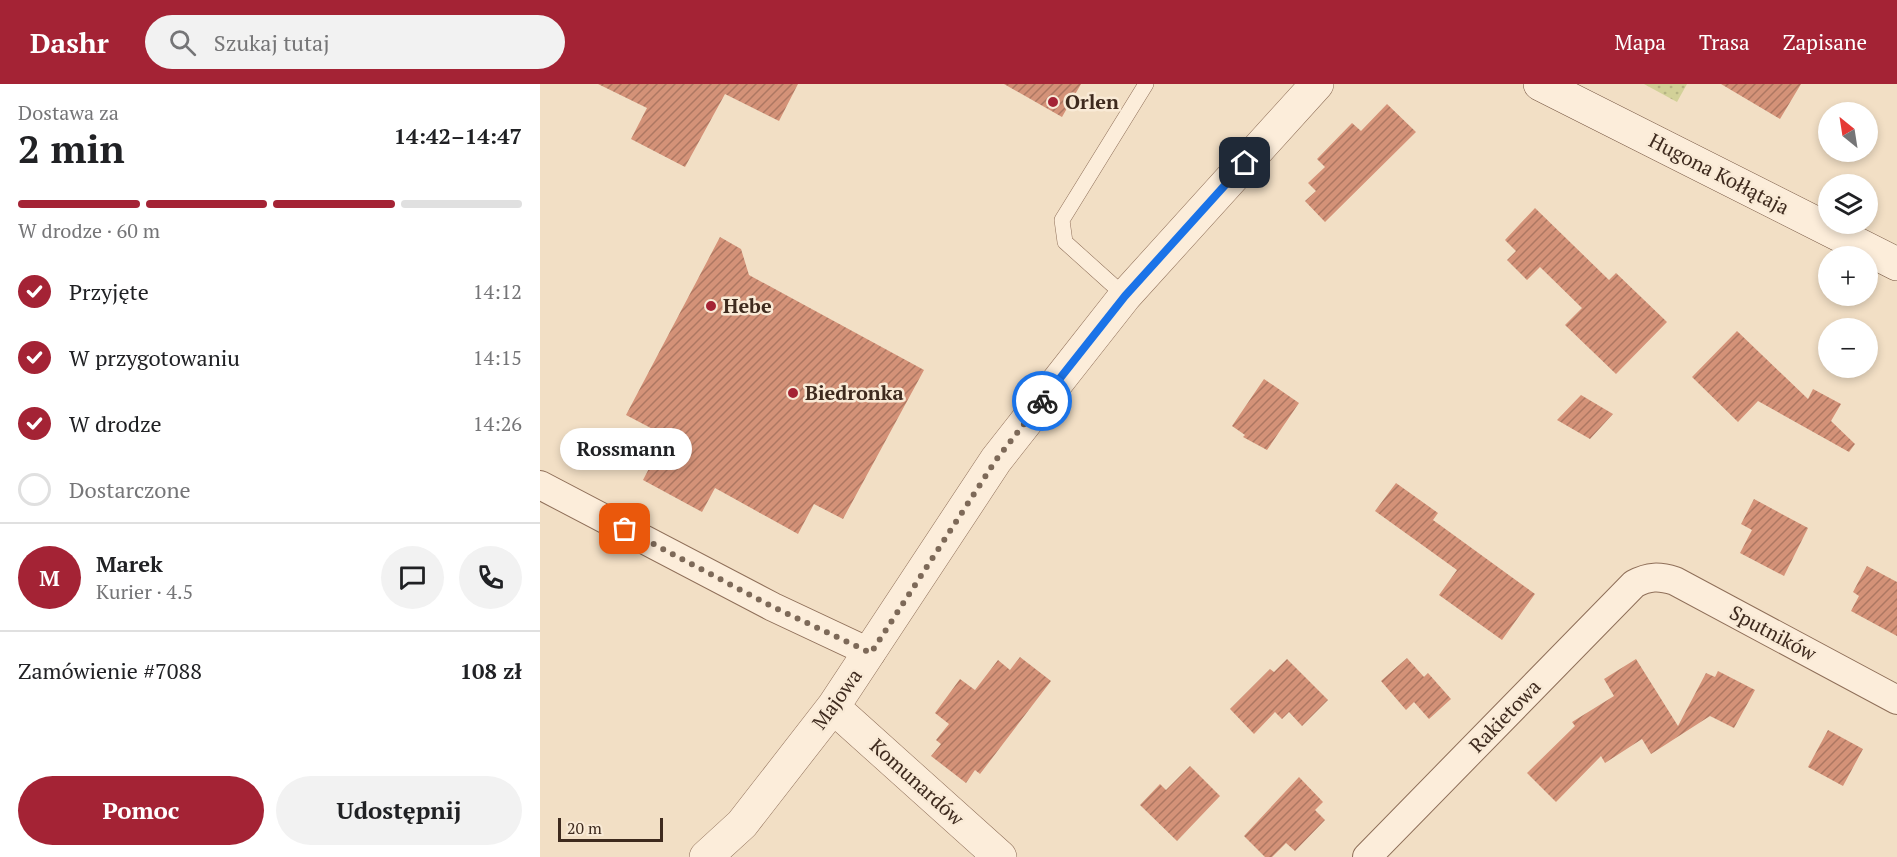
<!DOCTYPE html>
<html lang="pl">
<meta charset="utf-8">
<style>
body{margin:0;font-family:"PT Serif",serif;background:#f2f2f2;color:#202124;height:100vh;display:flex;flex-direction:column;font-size:22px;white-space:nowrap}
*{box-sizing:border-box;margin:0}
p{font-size:20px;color:#757577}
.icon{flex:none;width:33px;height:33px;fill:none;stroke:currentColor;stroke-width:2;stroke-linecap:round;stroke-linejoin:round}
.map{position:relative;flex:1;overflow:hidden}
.details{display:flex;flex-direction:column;background:#fff;width:540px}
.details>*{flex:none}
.needle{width:39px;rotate:330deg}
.buttons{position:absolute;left:1278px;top:18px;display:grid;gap:12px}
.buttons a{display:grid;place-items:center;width:60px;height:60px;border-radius:50%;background:#fff;box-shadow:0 3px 9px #0003;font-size:30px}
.scale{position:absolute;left:18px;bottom:15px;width:105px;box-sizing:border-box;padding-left:6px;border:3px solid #3e2a1e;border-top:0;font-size:16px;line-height:21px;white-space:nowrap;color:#3e2a1e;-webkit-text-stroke:4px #f9ead6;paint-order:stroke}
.pin{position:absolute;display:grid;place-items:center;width:51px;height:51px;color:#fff;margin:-26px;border-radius:12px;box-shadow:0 3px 9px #0006}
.courier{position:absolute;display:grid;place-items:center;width:60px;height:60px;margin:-30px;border:4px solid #1a73e8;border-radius:50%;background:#fff;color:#222;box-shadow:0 2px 8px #0007}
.bubble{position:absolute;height:42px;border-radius:21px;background:#fff;box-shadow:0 3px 9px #0003;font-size:20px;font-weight:600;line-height:42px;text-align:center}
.headline em{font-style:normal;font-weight:600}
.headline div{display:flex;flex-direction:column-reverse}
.headline{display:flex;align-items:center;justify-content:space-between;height:102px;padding:0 18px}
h1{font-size:39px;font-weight:600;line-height:45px}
.bar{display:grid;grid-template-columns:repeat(4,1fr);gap:9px 6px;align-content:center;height:72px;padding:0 18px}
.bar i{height:8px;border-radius:4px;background:#e0e0e0}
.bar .active{background:#a42335}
.bar p{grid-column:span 4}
.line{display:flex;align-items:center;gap:15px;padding:0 18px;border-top:2px solid #e0e0e0}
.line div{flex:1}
.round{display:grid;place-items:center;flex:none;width:63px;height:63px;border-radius:32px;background:#f2f2f2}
ol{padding:0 18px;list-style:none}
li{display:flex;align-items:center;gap:18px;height:66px}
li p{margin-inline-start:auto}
li .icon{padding:6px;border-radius:50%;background:#a42335;color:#fff;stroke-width:4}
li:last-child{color:#757577}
li i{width:33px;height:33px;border:3px solid #e0e0e0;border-radius:50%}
.primary-button{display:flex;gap:12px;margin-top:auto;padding:12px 18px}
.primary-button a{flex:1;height:69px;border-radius:36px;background:#a42335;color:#fff;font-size:24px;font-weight:600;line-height:69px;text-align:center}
.primary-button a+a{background:#f2f2f2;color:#202124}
header{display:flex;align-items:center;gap:36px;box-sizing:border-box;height:84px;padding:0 30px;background:#a42335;color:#fff}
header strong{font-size:28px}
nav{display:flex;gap:33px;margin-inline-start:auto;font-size:21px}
.search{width:420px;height:54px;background:#f2f2f2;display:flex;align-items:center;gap:15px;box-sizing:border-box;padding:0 21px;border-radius:33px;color:#757577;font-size:22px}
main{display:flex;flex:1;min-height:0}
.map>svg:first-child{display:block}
.grass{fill:url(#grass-dots)}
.building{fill:url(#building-hatch)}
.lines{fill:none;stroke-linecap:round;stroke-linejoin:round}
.service-casing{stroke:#8f6f59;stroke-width:16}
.minor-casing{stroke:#8f6f59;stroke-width:30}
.tertiary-casing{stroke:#8f6f59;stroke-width:34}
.secondary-casing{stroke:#71503c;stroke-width:34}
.service{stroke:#fcedda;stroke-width:15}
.minor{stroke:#fcedda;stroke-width:28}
.tertiary{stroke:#fcedda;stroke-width:33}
.secondary{stroke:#fcedda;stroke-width:33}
.done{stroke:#7d6958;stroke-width:6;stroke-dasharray:0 10.8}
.route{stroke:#1a73e8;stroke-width:8}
.poi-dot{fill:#a42335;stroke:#f9ead6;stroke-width:2}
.labels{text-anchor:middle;stroke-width:5;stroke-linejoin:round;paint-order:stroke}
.poi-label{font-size:20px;font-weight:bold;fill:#3e2a1e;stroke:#f9ead6;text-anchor:start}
.street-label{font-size:20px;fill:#3e2a1e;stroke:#f9ead6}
</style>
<header>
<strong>Dashr</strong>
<div class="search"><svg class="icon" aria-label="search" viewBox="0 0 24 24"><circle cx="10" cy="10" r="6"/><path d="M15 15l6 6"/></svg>Szukaj tutaj</div>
<nav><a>Mapa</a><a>Trasa</a><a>Zapisane</a></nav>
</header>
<main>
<section class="details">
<div class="headline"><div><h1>2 min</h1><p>Dostawa za</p></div><em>14:42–14:47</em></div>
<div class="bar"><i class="active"></i><i class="active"></i><i class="active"></i><i></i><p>W drodze · 60 m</p></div>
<ol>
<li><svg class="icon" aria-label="check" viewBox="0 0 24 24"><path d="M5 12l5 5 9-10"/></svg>Przyjęte<p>14:12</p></li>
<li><svg class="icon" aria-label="check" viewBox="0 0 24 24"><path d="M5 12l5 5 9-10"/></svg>W przygotowaniu<p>14:15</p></li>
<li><svg class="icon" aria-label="check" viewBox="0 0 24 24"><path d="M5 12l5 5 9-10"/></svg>W drodze<p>14:26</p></li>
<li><i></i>Dostarczone</li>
</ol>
<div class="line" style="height:108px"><b class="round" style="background:#a42335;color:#fff">M</b><div><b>Marek</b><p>Kurier · 4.5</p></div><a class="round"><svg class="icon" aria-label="chat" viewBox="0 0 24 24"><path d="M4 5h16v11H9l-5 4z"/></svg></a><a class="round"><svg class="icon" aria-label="phone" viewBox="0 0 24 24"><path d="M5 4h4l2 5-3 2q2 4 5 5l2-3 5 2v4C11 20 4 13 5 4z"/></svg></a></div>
<div class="line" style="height:78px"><div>Zamówienie #7088</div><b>108 zł</b></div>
<div class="primary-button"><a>Pomoc</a><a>Udostępnij</a></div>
</section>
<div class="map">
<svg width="1357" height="773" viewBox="0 0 1357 773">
<defs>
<pattern id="grass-dots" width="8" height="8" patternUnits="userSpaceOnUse" patternTransform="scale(1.5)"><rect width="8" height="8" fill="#d2d198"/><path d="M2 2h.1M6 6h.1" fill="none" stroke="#b5b483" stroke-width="1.8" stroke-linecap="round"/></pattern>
<pattern id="building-hatch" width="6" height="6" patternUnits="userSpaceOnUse" patternTransform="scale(1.5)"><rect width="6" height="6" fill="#d49278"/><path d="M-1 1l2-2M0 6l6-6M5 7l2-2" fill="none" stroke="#ad7762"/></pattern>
</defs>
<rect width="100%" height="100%" fill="#f2dfc5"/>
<path class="grass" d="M1104 0H1147L1137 18Z"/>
<path class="building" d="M58 0H258L239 37 185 10 145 83 91 55 107 24Z
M464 0H541L522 33Z
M1181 0H1261L1240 35Z
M847 20 876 48 785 138 765 117 776 107 768 99 785 83 777 75 812 39 821 47Z
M995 124 1069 196 1076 189 1127 238 1076 290 1025 241 1042 224 1000 183 987 196 967 176 976 167 965 156Z
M180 153 201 165 209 191 384 286 303 435 274 420 258 450 175 404 162 428 103 396 126 352 86 331Z
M1197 247 1268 315 1273 305 1301 320 1291 337 1315 360 1309 368 1218 317 1198 338 1152 293Z
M724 295 759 319 727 366 703 353 705 351 692 342Z
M1041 311 1073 330 1050 355 1017 336Z
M856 399 898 429 893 436 995 510 962 556 899 511 917 486 835 427Z
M1214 415 1268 444 1244 492 1200 469 1212 446 1201 440Z
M1327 482 1357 498V552L1311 527 1319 512 1313 508Z
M480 573 511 597 440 690 435 686 426 699 391 672 401 660 396 656 409 640 395 629 420 595 435 606 458 576 470 586Z
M867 574 884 593 888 589 911 615 889 635 874 618 866 626 841 597Z
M747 575 788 616 762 642 749 628 742 635 735 628 714 650 690 625 730 585 734 588Z
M1096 575 1138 642 1166 589 1175 593 1178 587 1215 606 1194 644 1170 632 1111 670 1102 655 1065 679 1061 672 1016 718 987 689 1035 642 1032 638 1074 612 1064 595Z
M1288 646 1323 665 1303 702 1268 683Z
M650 682 680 712 637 757 600 721 620 700 626 706Z
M759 693 783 718 775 726 785 736 755 767 746 759 732 773H725L704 752Z"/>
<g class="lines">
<g class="service-casing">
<path id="service" d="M585 212 525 158 522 136 606 0"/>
</g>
<g class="minor-casing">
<path id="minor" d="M0 401 233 523 331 569
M827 773 1094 500C1109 492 1119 492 1135 497L1357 616"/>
</g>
<g class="tertiary-casing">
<path id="tertiary" d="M293 623 460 773
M166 773 202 740 293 623 456 376 585 212 777 0"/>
</g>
<g class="secondary-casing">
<path id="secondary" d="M1000 0 1357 180"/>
</g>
<use href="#service" class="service"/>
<use href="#minor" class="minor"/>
<use href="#tertiary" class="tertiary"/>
<use href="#secondary" class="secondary"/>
</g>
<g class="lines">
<path class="done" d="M85 445 233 523 331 569 456 376 502 317"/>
<path class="route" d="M502 317 585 212 705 79"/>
</g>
<g class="poi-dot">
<circle cx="513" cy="18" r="6"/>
<circle cx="171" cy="222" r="6"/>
<circle cx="253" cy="309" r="6"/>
</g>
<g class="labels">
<g class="poi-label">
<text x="525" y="25">Orlen</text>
<text x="183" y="229">Hebe</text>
<text x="265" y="316">Biedronka</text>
</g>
<g class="street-label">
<text transform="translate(1179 90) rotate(27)" y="7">Hugona Kołłątaja</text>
<text transform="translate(1233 549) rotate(28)" y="7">Sputników</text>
<text transform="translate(297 615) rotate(-54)" y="7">Majowa</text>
<text transform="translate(965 632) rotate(-46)" y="7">Rakietowa</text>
<text transform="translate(377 698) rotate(42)" y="7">Komunardów</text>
</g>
</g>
</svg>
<div class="buttons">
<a><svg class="needle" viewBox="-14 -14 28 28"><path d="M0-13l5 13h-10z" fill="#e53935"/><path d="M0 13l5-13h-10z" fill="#757577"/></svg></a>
<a><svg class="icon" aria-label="layers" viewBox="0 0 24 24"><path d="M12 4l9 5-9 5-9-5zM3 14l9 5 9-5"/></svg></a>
<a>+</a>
<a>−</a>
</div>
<div class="scale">20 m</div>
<div class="pin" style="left:85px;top:445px;background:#ea580c"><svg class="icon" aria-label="bag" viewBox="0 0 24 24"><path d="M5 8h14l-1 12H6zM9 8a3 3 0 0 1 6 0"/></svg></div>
<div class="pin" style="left:705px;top:79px;background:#1f2937"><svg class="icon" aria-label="home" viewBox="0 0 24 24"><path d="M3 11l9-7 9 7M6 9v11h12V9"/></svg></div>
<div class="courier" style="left:502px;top:317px"><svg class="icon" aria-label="bike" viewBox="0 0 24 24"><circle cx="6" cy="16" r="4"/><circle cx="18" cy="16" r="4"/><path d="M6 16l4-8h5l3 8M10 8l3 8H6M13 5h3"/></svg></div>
<div class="bubble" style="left:20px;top:344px;width:132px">Rossmann</div>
</div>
</main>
